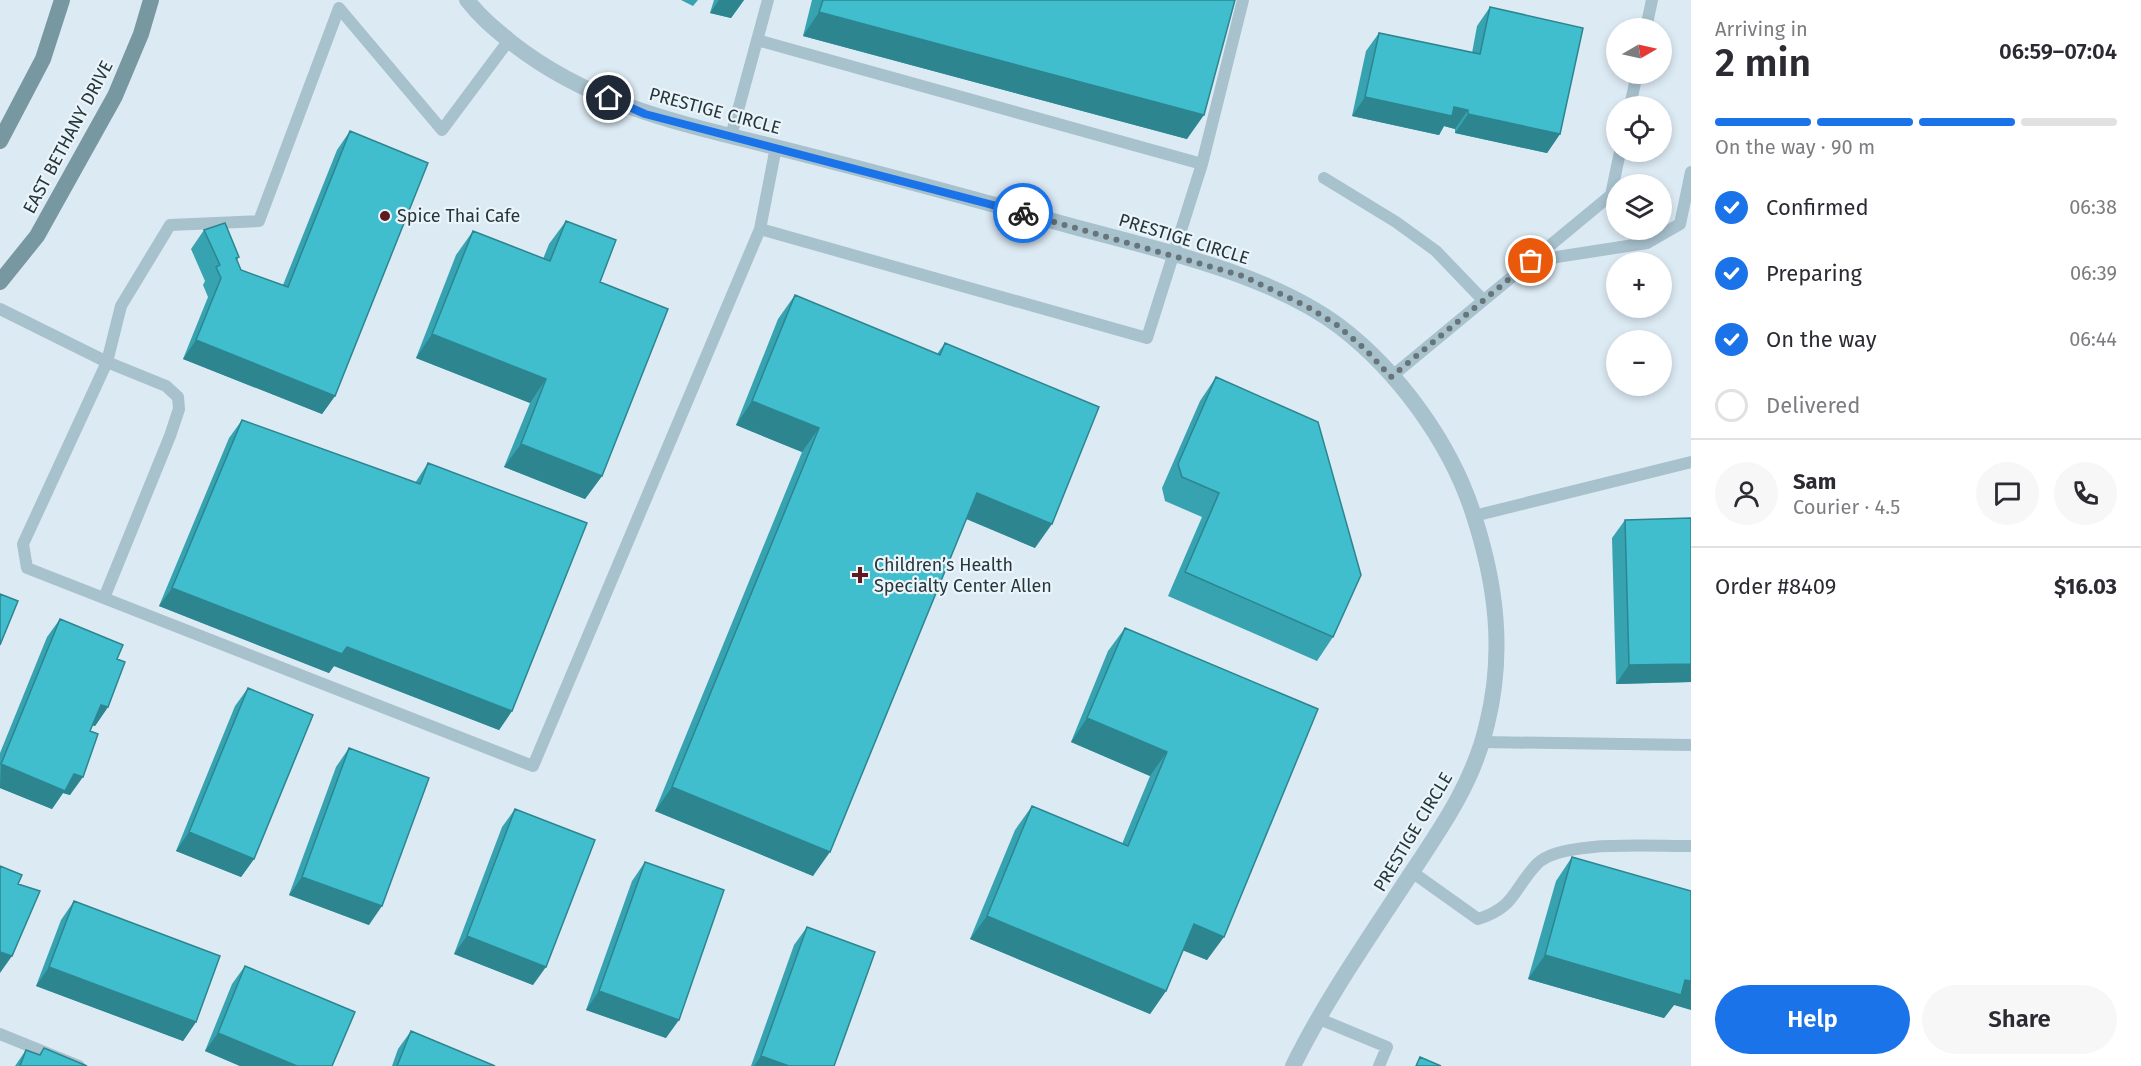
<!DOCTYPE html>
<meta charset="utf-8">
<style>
body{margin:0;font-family:"Fira Sans",sans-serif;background:#f7f7f7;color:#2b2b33;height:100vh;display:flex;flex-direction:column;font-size:22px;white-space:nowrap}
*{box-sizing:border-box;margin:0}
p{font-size:20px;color:#7c7c81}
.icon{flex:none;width:33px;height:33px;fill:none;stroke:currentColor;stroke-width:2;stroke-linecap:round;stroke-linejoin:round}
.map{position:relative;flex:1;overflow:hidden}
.sheet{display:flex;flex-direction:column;background:#fff;width:450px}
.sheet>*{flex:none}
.needle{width:39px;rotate:81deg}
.tools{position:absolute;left:1606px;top:18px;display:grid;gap:12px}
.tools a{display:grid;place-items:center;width:66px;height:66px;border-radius:50%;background:#fff;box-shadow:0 3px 9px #0003;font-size:30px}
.pin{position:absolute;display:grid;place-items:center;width:51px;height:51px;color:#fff;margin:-26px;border:3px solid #fff;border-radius:50%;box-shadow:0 2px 6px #0007}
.courier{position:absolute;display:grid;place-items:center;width:60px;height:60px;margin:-30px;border:4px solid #1a73e8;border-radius:50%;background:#fff;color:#222;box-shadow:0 2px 8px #0007}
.summary em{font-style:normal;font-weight:600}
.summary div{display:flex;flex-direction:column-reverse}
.summary{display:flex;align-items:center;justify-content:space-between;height:102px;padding:0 24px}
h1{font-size:39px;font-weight:600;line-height:45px}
.bar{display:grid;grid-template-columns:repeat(4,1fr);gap:9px 6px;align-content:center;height:72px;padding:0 24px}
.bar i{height:8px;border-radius:4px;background:#e1e1e2}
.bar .on{background:#1a73e8}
.bar p{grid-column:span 4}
.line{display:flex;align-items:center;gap:15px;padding:0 24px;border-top:2px solid #e1e1e2}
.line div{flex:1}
.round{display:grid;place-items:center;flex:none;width:63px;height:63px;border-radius:32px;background:#f7f7f7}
ol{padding:0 24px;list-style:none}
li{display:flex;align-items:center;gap:18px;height:66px}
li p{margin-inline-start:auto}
li .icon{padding:6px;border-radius:50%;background:#1a73e8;color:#fff;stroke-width:4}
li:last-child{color:#7c7c81}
li i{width:33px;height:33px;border:3px solid #e1e1e2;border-radius:50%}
.button{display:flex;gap:12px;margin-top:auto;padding:12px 24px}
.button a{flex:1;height:69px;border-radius:36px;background:#1a73e8;color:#fff;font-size:24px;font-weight:600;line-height:69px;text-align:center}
.button a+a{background:#f7f7f7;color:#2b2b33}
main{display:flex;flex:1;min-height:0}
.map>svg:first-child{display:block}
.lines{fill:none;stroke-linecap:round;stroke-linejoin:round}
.service{stroke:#a7c1cd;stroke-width:12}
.tertiary{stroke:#a7c1cd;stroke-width:16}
.secondary{stroke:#7898a1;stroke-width:16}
.wall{fill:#37a3b1}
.shaded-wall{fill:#2d8590}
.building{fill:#40bece;stroke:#2d8590;stroke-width:1.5}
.done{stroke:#67757a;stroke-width:6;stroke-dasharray:0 10.8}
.route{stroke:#1a73e8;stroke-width:8}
.poi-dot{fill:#5e1a1f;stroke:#e9f4fb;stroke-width:2}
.labels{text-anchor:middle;stroke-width:4.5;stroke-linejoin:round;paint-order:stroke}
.street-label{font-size:18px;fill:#283639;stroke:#e9f4fb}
.poi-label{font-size:18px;fill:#283639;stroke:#e9f4fb;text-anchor:start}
</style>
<main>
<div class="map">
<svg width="1691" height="1066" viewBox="0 0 1691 1066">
<rect width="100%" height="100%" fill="#dceaf4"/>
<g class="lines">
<path class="service" d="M1646 28 1652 0
M509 40 442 130 339 8 259 221 170 225 121 306 107 362 23 544 27 568 533 766 760 229 776 147
M757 40 1202 164
M1630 106 1637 74
M731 136 768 0
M1324 178 1396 222 1436 251 1483 300
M760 229 1147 338 1202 164 1243 0
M1531 261 1647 243 1680 224 1691 172
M0 309 107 362 166 386 178 397 179 409 170 436 104 598
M1391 377 1611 195 1620 152
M1474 516 1691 462
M1482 742 1691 745
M1412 872 1478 919C1515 908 1513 889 1537 864 1560 839 1656 847 1691 846
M1317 1018 1387 1047 1379 1066
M0 1034 79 1066"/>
<path class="tertiary" d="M467 0C480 17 495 29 512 43 586 101 669 121 759 143 864 169 967 197 1071 226 1156 249 1268 273 1339 326 1398 371 1450 442 1473 513 1496 583 1505 651 1487 724 1474 781 1442 827 1410 875 1369 938 1326 999 1293 1066"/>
<path class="secondary" d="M0 141 43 59 62 0
M0 282 37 236 115 96 141 34 151 0"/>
</g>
<path class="wall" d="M681 0H698L693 6Z
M714 0H744L731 18 710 13Z
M812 0H1235L1187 139 803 36Z
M1490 7 1560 134 1547 153 1455 133V129L1444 126 1439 135 1352 116 1366 51 1379 33 1472 53 1477 26Z
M350 131 335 396 322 414 183 359 208 297 203 285 205 281 191 249 204 230 239 257 237 260 241 270 283 285 337 150Z
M566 221 600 282 602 476 585 499 504 467 530 403 416 358 456 255 473 231 543 259 549 244Z
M795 295 937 354 945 343 1035 548 966 519 813 876 655 811 802 452 736 425 778 319Z
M1216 377 1333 637 1317 661 1168 596 1202 517 1165 501 1162 488 1200 401Z
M242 420 415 483 428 463 512 711 499 730 334 666 329 673 159 606 229 438Z
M1625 520 1691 682 1616 684 1612 538Z
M60 619 117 659 108 707 95 726 92 725 90 731 70 795 63 793 52 809 0 788V753L47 637Z
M1125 628 1318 709 1207 960 1183 950 1166 991 1150 1014 970 939 1015 830 1032 806 1122 844 1150 776 1071 742 1108 651Z
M248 688 254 859 241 877 176 851 235 706Z
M349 748 369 925 289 895 336 767Z
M515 809 533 985 454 954 502 827Z
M1572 857 1674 1005 1664 1018 1528 979 1556 881Z
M645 862 666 1038 586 1010 632 881Z
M74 901 196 1022 183 1041 36 986 61 920Z
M807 927 834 1066H751L794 945Z
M245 966 332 1066H240L205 1051 232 984Z
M411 1031 495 1066H392L398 1049Z
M44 1048 87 1066H15L26 1050 39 1055Z"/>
<path class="shaded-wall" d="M719 0H744L731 18 710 13Z
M819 12 1204 115 1187 139 803 36Z
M1365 97 1454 107 1468 110 1455 129 1444 126 1439 135 1352 116Z
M1468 114 1560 134 1547 153 1455 133Z
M432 334 546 379 530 403 416 358Z
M196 340 335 396 322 414 183 359Z
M752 401 819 428 802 452 736 425Z
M521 444 602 476 585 499 504 467Z
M977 493 1052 524 1035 548 960 516Z
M172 588 347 647 512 711 499 730 334 666 329 673 159 606Z
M1691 664V682L1616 684 1629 665Z
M101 705 108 707 95 726 88 724Z
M1087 718 1167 752 1150 776 1071 742Z
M1 764 74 774 83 777 70 795 63 793 52 809 0 788Z
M672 787 830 852 813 876 655 811Z
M189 832 254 859 241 877 176 851Z
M302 877 382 906 369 925 289 895Z
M987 916 1166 991 1150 1014 970 939Z
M1194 924 1224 937 1207 960 1177 948Z
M467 936 546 967 533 985 454 954Z
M0 952 12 956 0 973Z
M1545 955 1691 981V1010L1674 1005 1664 1018 1528 979Z
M49 967 196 1022 183 1041 36 986Z
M599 991 679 1020 666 1038 586 1010Z
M218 1033 297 1066H240L205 1051Z
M761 1056 789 1066H754Z"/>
<path class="building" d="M823 0H1235L1204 115 819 12Z
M1490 7 1583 28 1560 134 1468 114V110L1454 107 1452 116 1365 97 1379 33 1480 54Z
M350 131 428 163 335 396 196 340 221 278 216 267 220 265 204 230 225 223 239 257 236 258 241 270 288 287Z
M566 221 616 240 600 282 668 309 602 476 521 444 546 379 432 334 473 231 550 261Z
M795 295 940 355 945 343 1099 407 1052 524 977 493 830 852 672 787 819 428 752 401Z
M1216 377 1318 422 1361 575 1333 637 1185 572 1219 493 1182 477 1178 464Z
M242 420 420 484 428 463 587 523 512 711 347 647 342 654 172 588Z
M1691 518V664L1629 665 1625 520Z
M0 594 18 601 0 645Z
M60 619 123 645 117 659 125 662 108 707 101 705 90 731 98 734 83 777 74 774 65 791 1 764Z
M1125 628 1318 709 1224 937 1194 924 1166 991 987 916 1032 806 1128 846 1167 752 1087 718Z
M248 688 313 715 254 859 189 832Z
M349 748 429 778 382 906 302 877Z
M515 809 595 840 546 967 467 936Z
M1572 857 1691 891V981L1685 980 1681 995 1545 955Z
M645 862 724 890 679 1020 599 991Z
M0 866 22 875 18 884 40 891 12 956 0 952Z
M74 901 220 956 196 1022 49 967Z
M807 927 875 952 834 1066H789L761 1056Z
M245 966 355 1012 332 1066H297L218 1033Z
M411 1031 495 1066H397Z
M44 1048 87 1066H20L26 1050 40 1055Z
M1420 1057 1441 1066H1416Z"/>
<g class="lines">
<path class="done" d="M1023 213 1243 276 1306 306 1337 325 1366 350 1391 377 1531 261"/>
<path class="route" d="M609 98 645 114 1023 213"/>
</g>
<g class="poi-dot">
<circle cx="385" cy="216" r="6"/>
<path d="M857 566h6v6h6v6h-6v6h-6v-6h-6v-6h6z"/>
</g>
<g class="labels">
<g class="street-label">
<text transform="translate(715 111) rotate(15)" y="6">PRESTIGE CIRCLE</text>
<text transform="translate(68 137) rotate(-62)" y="6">EAST BETHANY DRIVE</text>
<text transform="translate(1184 239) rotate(17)" y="6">PRESTIGE CIRCLE</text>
<text transform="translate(1413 832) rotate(-59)" y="6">PRESTIGE CIRCLE</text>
</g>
<g class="poi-label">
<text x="397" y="222">Spice Thai Cafe</text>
<text x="874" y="571">Children’s Health<tspan x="874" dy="21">Specialty Center Allen</tspan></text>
</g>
</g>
</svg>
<div class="tools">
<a><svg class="needle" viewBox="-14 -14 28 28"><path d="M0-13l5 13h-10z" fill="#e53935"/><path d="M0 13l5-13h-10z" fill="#7c7c81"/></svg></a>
<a><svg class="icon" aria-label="locate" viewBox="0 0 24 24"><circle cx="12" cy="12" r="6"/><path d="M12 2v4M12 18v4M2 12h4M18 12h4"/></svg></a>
<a><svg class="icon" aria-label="layers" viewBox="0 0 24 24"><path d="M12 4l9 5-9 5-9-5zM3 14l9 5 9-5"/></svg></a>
<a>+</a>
<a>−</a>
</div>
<div class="pin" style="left:1531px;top:261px;background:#ea580c"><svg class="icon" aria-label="bag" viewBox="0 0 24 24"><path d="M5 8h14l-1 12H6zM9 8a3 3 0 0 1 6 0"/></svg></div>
<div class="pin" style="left:609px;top:98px;background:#1f2937"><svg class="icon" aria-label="home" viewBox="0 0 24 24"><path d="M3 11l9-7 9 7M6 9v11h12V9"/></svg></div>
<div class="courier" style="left:1023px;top:213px"><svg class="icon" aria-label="bike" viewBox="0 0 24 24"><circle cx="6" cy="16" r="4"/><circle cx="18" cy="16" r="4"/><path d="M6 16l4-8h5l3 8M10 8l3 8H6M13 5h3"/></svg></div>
</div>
<section class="sheet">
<div class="summary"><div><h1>2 min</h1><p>Arriving in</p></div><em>06:59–07:04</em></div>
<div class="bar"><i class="on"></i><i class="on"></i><i class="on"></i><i></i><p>On the way · 90 m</p></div>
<ol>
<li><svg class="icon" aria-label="check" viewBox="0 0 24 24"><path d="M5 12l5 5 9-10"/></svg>Confirmed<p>06:38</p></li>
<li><svg class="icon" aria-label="check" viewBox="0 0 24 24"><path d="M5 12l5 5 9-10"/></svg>Preparing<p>06:39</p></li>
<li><svg class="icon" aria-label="check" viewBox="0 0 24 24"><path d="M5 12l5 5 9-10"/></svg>On the way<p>06:44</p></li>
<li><i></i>Delivered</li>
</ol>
<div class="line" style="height:108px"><a class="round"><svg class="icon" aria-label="person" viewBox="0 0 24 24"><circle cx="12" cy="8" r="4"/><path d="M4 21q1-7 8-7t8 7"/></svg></a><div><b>Sam</b><p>Courier · 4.5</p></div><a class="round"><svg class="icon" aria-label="chat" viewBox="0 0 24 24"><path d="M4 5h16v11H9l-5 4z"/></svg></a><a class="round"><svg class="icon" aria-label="phone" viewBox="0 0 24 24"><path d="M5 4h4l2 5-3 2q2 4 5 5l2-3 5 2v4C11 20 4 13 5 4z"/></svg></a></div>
<div class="line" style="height:78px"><div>Order #8409</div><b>$16.03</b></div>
<div class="button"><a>Help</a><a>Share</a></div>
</section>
</main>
